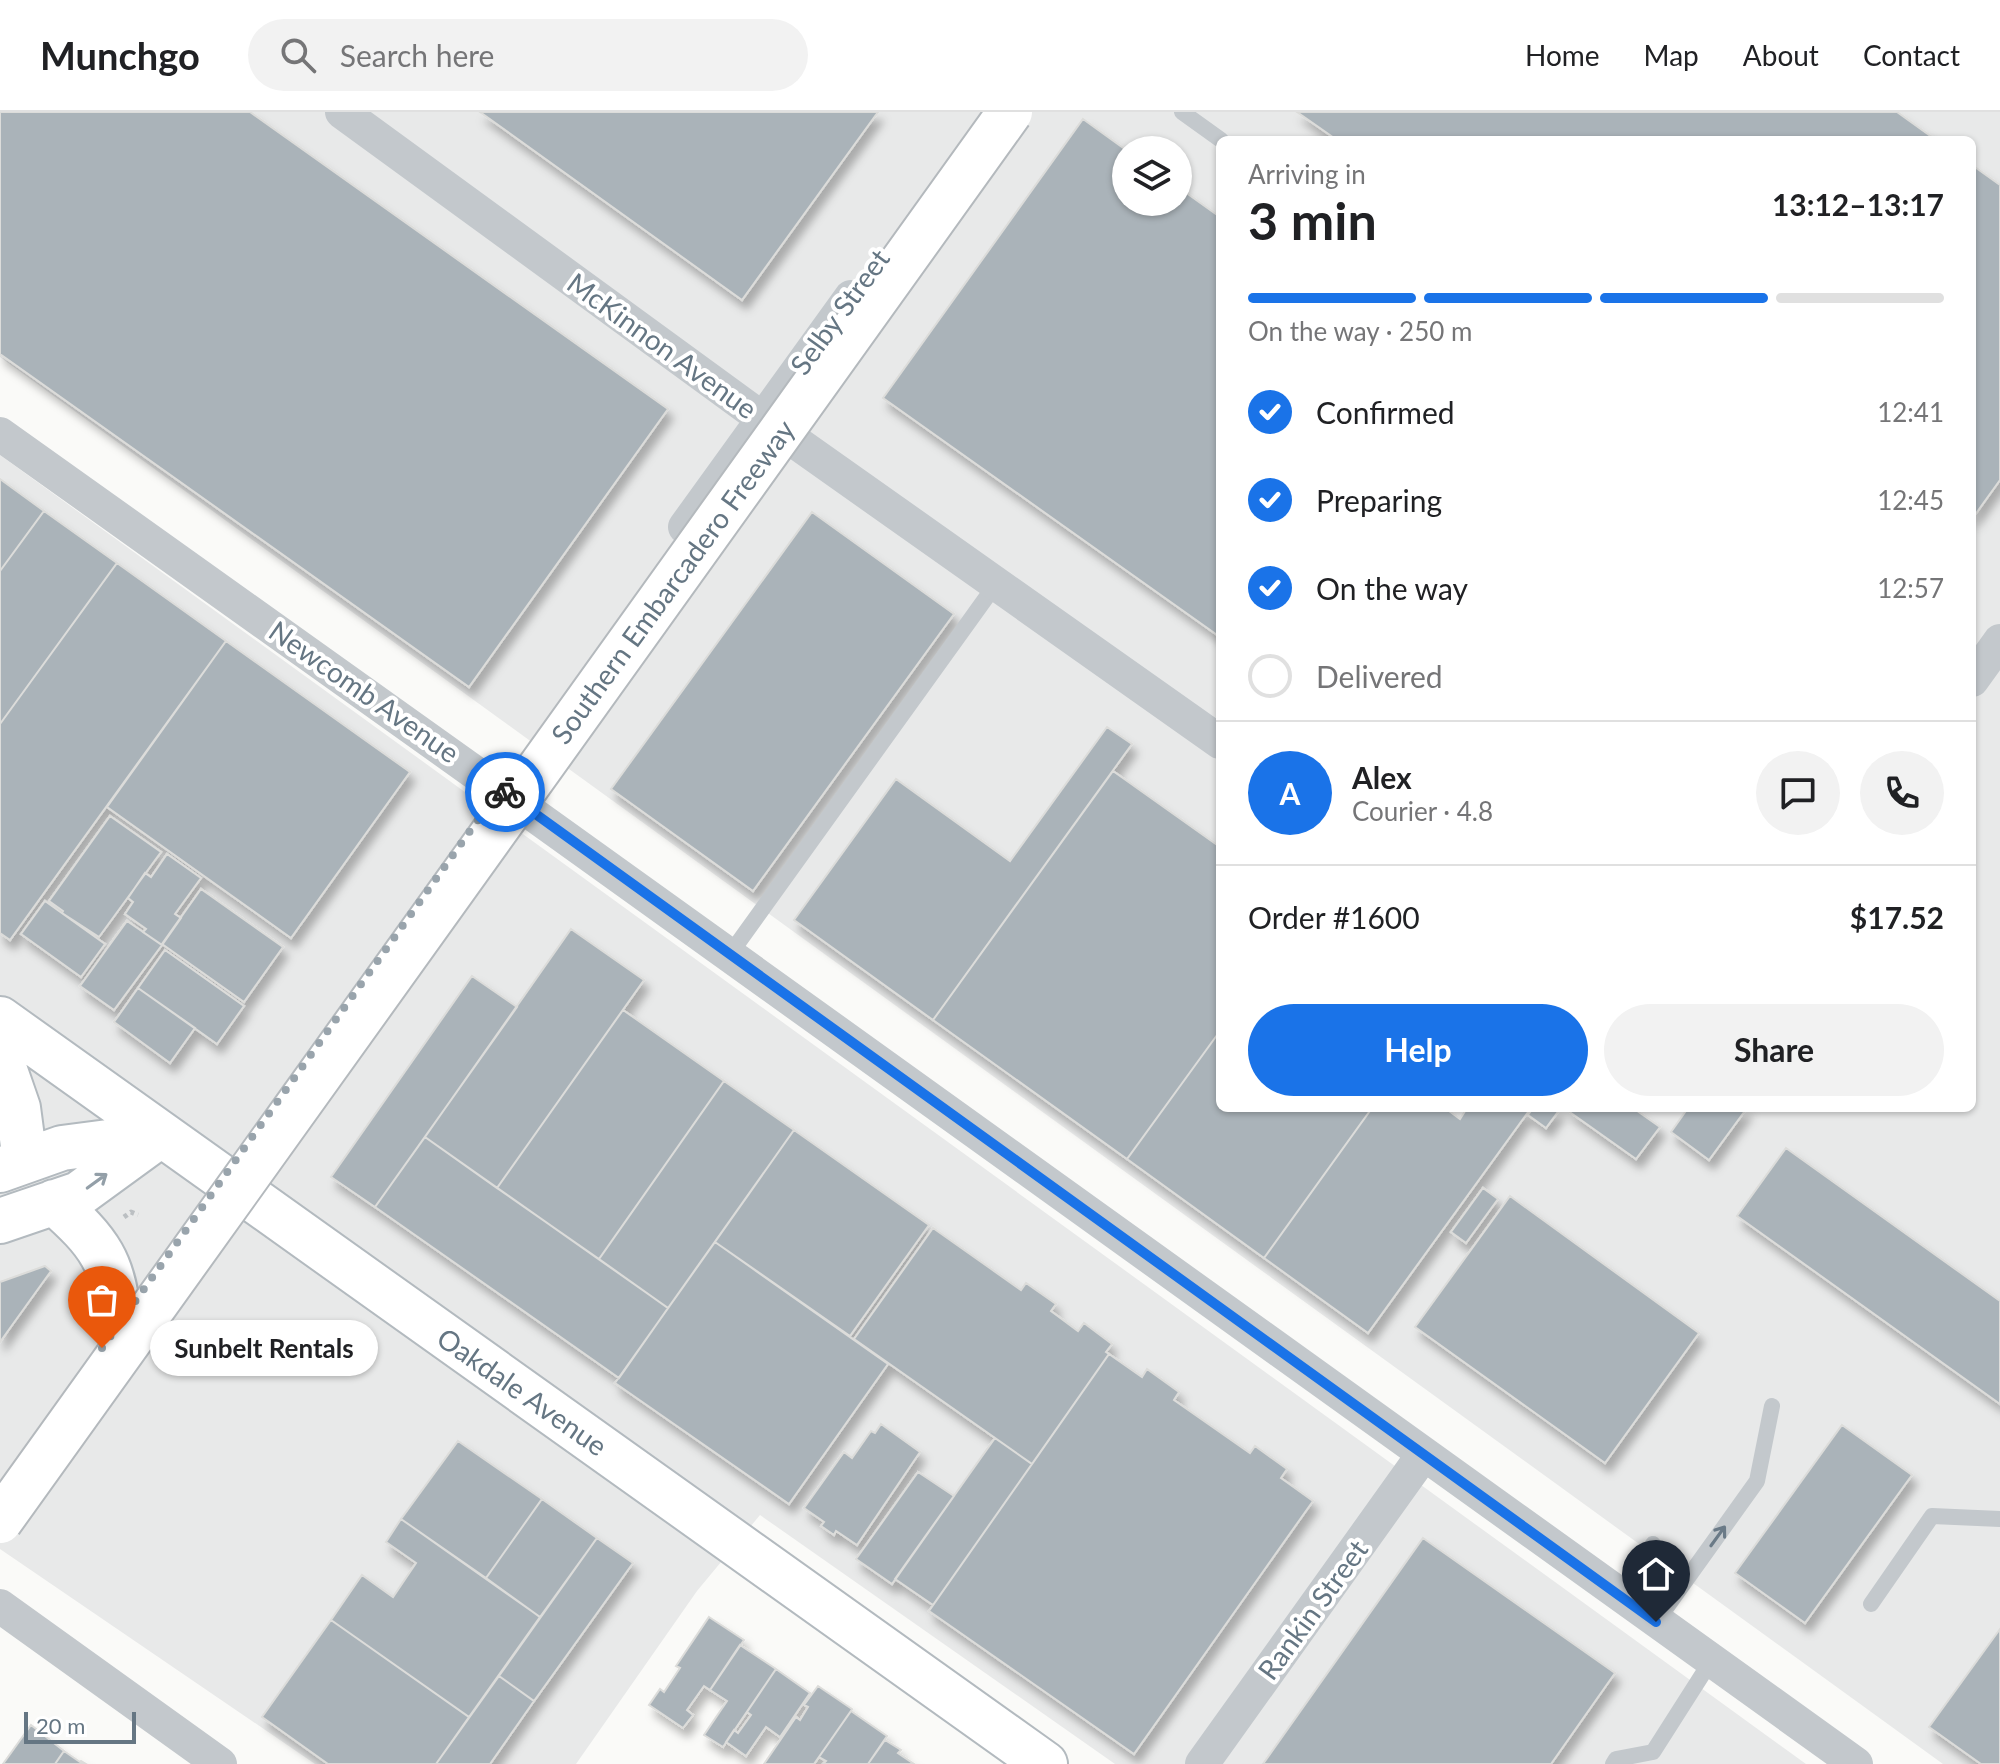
<!DOCTYPE html>
<meta charset="utf-8">
<style>
body{margin:0;font-family:Lato,sans-serif;background:#f2f2f2;color:#202124;height:100vh;display:flex;flex-direction:column;font-size:30px;white-space:nowrap}
*{box-sizing:border-box;margin:0}
p{font-size:26px;color:#757577}
.icon{flex:none;width:44px;height:44px;fill:none;stroke:currentColor;stroke-width:2;stroke-linecap:round;stroke-linejoin:round}
.map{position:relative;flex:1;overflow:hidden}
.drawer{position:absolute;left:1216px;top:24px;width:760px;height:976px;display:flex;flex-direction:column;background:#fff;border-radius:12px;box-shadow:0 2px 6px #0004}
.drawer>*{flex:none}
.buttons{position:absolute;left:1112px;top:24px;display:grid;gap:16px}
.buttons a{display:grid;place-items:center;width:80px;height:80px;border-radius:50%;background:#fff;box-shadow:0 2px 6px #0004;font-size:40px}
.scale{position:absolute;left:24px;bottom:20px;width:112px;box-sizing:border-box;padding-left:8px;border:4px solid #657683;border-top:0;font-size:22px;line-height:28px;white-space:nowrap;color:#657683;-webkit-text-stroke:6px #fff;paint-order:stroke}
.pin{position:absolute;display:grid;place-items:center;width:68px;height:68px;color:#fff;margin:-82px -34px;border-radius:50% 50% 50% 0;rotate:-45deg;box-shadow:0 0 8px #0007}
.pin .icon{rotate:45deg}
.courier{position:absolute;display:grid;place-items:center;width:80px;height:80px;margin:-40px;border:6px solid #1a73e8;border-radius:50%;background:#fff;color:#222;box-shadow:0 2px 10px #0007}
.bubble{position:absolute;height:56px;border-radius:28px;background:#fff;box-shadow:0 2px 6px #0004;font-size:26px;font-weight:700;line-height:56px;text-align:center}
.head em{font-style:normal;font-weight:700}
.head div{display:flex;flex-direction:column-reverse}
.head{display:flex;align-items:center;justify-content:space-between;height:136px;padding:0 32px}
h1{font-size:52px;font-weight:700;line-height:60px}
.bar{display:grid;grid-template-columns:repeat(4,1fr);gap:12px 8px;align-content:center;height:96px;padding:0 32px}
.bar i{height:10px;border-radius:6px;background:#e0e0e0}
.bar .selected{background:#1a73e8}
.bar p{grid-column:span 4}
.line{display:flex;align-items:center;gap:20px;padding:0 32px;border-top:2px solid #e0e0e0}
.line div{flex:1}
.round{display:grid;place-items:center;flex:none;width:84px;height:84px;border-radius:42px;background:#f2f2f2}
ol{padding:0 32px;list-style:none}
li{display:flex;align-items:center;gap:24px;height:88px}
li p{margin-inline-start:auto}
li .icon{padding:8px;border-radius:50%;background:#1a73e8;color:#fff;stroke-width:4}
li:last-child{color:#757577}
li i{width:44px;height:44px;border:4px solid #e0e0e0;border-radius:50%}
.cta{display:flex;gap:16px;margin-top:auto;padding:16px 32px}
.cta a{flex:1;height:92px;border-radius:48px;background:#1a73e8;color:#fff;font-size:32px;font-weight:700;line-height:92px;text-align:center}
.cta a+a{background:#f2f2f2;color:#202124}
header{display:flex;align-items:center;gap:48px;box-sizing:border-box;height:112px;padding:0 40px;background:#fff;border-bottom:2px solid #e0e0e0}
header strong{font-size:38px}
nav{display:flex;gap:44px;margin-inline-start:auto;font-size:28px}
.search{width:560px;height:72px;background:#f2f2f2;display:flex;align-items:center;gap:20px;box-sizing:border-box;padding:0 28px;border-radius:44px;color:#757577;font-size:30px}
.map>svg:first-child{display:block}
.built{fill:#e8e9e9;fill-rule:evenodd}
.building{fill:#aab3b9;stroke:#dcdcda;stroke-width:2;filter:url(#shadow)}
.lines{fill:none;stroke-linecap:round;stroke-linejoin:round}
.secondary-casing{stroke:#b3babf;stroke-width:48}
.path{stroke:#bbbfc2;stroke-width:5;stroke-dasharray:4 4;stroke-linecap:butt}
.lane{stroke:#c3c8cc;stroke-width:16}
.street{stroke:#c3c8cc;stroke-width:34}
.secondary{stroke:#fff;stroke-width:44}
.highway-bridge-casing{stroke:#b4b9bd;stroke-width:48;stroke-linecap:butt}
.highway-bridge{stroke:#fff;stroke-width:44}
.oneway{stroke:#939fa8}
.oneway2{stroke:#6a7a87}
.done{stroke:#99a4ac;stroke-width:8;stroke-dasharray:0 14.4}
.route{stroke:#1a73e8;stroke-width:10}
.labels{text-anchor:middle;stroke-width:8;stroke-linejoin:round;paint-order:stroke}
.street-label{font-size:28px;fill:#657683;stroke:#fff}
</style>
<header>
<strong>Munchgo</strong>
<div class="search"><svg class="icon" aria-label="search" viewBox="0 0 24 24"><circle cx="10" cy="10" r="6"/><path d="M15 15l6 6"/></svg>Search here</div>
<nav><a>Home</a><a>Map</a><a>About</a><a>Contact</a></nav>
</header>
<div class="map">
<svg width="2000" height="1652" viewBox="0 0 2000 1652">
<defs>
<filter id="shadow"><feDropShadow dx="5" dy="9" stdDeviation="4" flood-color="#0004"/></filter>
</defs>
<rect width="100%" height="100%" fill="#fafaf8"/>
<path class="built" d="M0 0H2000V1652H1943L0 245ZM1220 28H1972V996H1220ZM1126 38H1178V90H1126Z
M0 343 1806 1652H1115L760 1403 697 1479 576 1652H315L0 1437Z"/>
<path class="building" d="M0 0H250L668 297 469 575 0 242Z
M480 0H878L742 188Z
M1297 0H1897L1936 28H1337Z
M1083 7 1126 38V90H1178V75L1220 105V525L883 286Z
M1972 53 2000 73V368L1972 407Z
M0 367 44 399 0 459Z
M44 399 117 451 0 612V459Z
M812 400 954 502 753 779 611 677Z
M117 451 226 529 10 828 0 821V612Z
M226 529 410 660 291 826 107 695Z
M1107 615 1132 632 933 908 794 808 896 667 1010 749Z
M1113 659 1220 735V919L1127 1047 933 908Z
M110 704 161 740 99 825 62 801 63 799 49 789Z
M167 742 201 766 175 802 181 806 162 833 143 820 146 817 125 802 133 790 128 786 145 761 151 765Z
M201 777 283 835 244 890 162 832Z
M45 789 105 832 81 865 21 822Z
M127 809 162 833 114 898 80 874Z
M571 817 644 868 497 1076 425 1025Z
M165 838 244 894 217 932 138 876Z
M472 864 517 895 375 1095 331 1065Z
M138 876 195 916 170 951 114 910Z
M623 898 724 969 599 1147 497 1076Z
M1220 919V996H1372L1264 1146 1127 1047Z
M724 969 794 1018 668 1196 599 1147Z
M1372 996H1445L1460 1007 1467 996H1531L1368 1221 1264 1146Z
M1533 996H1558L1560 997 1546 1016 1528 1003Z
M1564 996H1633L1660 1015 1636 1047Z
M1688 996H1747L1709 1048 1671 1020Z
M794 1018 929 1113 850 1224 715 1130Z
M425 1025 668 1196 619 1266 375 1095Z
M1786 1036 2000 1189V1292L1737 1104Z
M1483 1076 1498 1087 1466 1131 1451 1120Z
M1510 1084 1699 1221 1605 1351 1415 1215Z
M933 1116 1021 1178 1026 1171 1056 1192 1051 1199 1078 1219 1084 1211 1112 1232 1106 1240 1109 1242 1032 1352 854 1227Z
M715 1130 888 1252 789 1392 615 1271Z
M45 1154 51 1159 0 1230V1170Z
M1109 1242 1142 1265 1147 1257 1179 1280 1174 1288 1250 1341 1255 1334 1287 1357 1281 1366 1313 1389 1134 1642 929 1499Z
M881 1312 920 1340 857 1433 836 1419 834 1423 821 1414 824 1410 804 1396 844 1340 852 1346 871 1319 875 1321Z
M1842 1313 1912 1363 1805 1511 1735 1461Z
M995 1326 1032 1352 933 1493 895 1467Z
M458 1329 542 1387 486 1466 401 1407Z
M918 1360 954 1384 892 1472 856 1447Z
M542 1387 597 1426 540 1505 486 1466Z
M401 1407 540 1505 469 1605 331 1508 362 1463 393 1485 416 1451 386 1430Z
M597 1426 633 1451 534 1589 499 1564Z
M1423 1426 1615 1561 1551 1652H1263Z
M709 1505 744 1528 710 1578 704 1574 687 1598 693 1603 683 1616 649 1593 660 1577 664 1580 680 1556 676 1554Z
M331 1508 469 1605 436 1652H328L262 1605Z
M2000 1517V1652H1981L1929 1615Z
M740 1533 776 1557 723 1635 704 1623 727 1589 710 1578Z
M776 1557 810 1581 780 1625 766 1615 746 1644 726 1630 734 1618 738 1621 751 1603 747 1600Z
M499 1564 534 1589 490 1652H436Z
M818 1574 852 1597 851 1599 814 1652H764L796 1605 800 1608 808 1595 804 1593Z
M851 1599 887 1624 868 1652H823L826 1649 819 1645Z
M31 1613 64 1639 55 1652H3Z
M885 1628 901 1638 898 1641 914 1652H868Z
M64 1639 80 1650 81 1649 86 1652H55Z"/>
<g class="lines">
<g class="secondary-casing">
<path id="secondary" d="M0 907 1045 1652
M0 944 18 996 25 1049
M0 1058 62 1036 154 1024
M54 1090C99 1130 115 1150 119 1212
M0 1109 79 1082 160 1023"/>
</g>
<path class="path" d="M124 1105 131 1100 138 1103"/>
<path class="lane" d="M1182 0 1221 28
M730 842 996 472
M1618 1482 1653 1432
M1871 1492 1932 1404 2000 1407
M1656 1510 1757 1369 1772 1294
M1613 1652 1616 1647 1653 1640 1711 1549"/>
<path class="street" d="M342 0 763 307 1220 630
M0 322C621 762 1236 1210 1856 1652
M685 415 851 185
M1972 568 2000 529
M0 1494 220 1652
M1202 1652 1423 1343"/>
<use href="#secondary" class="secondary"/>
<g class="highway-bridge-casing">
<path id="highway-bridge" d="M0 1409 1010 0"/>
</g>
<use href="#highway-bridge" class="highway-bridge"/>
</g>
<defs><path id="oneway-shaft" d="M-6 0H5M1.5-3L5.5 0L1.5 3" fill="none" stroke-width="1.6" stroke-linecap="round" stroke-linejoin="round" transform="scale(2)"/></defs>
<use class="oneway" href="#oneway-shaft" transform="translate(97 1069) rotate(-36)"/>
<use class="oneway2" href="#oneway-shaft" transform="translate(1718 1424) rotate(-54)"/>
<g class="lines">
<path class="done" d="M102 1236 500 677 505 680"/>
<path class="route" d="M505 680 1656 1510"/>
</g>
<g class="labels">
<g class="street-label">
<text transform="translate(840 200) rotate(-54)" y="10">Selby Street</text>
<text transform="translate(662 234) rotate(36)" y="10">McKinnon Avenue</text>
<text transform="translate(673 470) rotate(-54)" y="10">Southern Embarcadero Freeway</text>
<text transform="translate(364 580) rotate(35)" y="10">Newcomb Avenue</text>
<text transform="translate(522 1280) rotate(35)" y="10">Oakdale Avenue</text>
<text transform="translate(1313 1498) rotate(-54)" y="10">Rankin Street</text>
</g>
</g>
</svg>
<div class="buttons">
<a><svg class="icon" aria-label="layers" viewBox="0 0 24 24"><path d="M12 4l9 5-9 5-9-5zM3 14l9 5 9-5"/></svg></a>
</div>
<div class="scale">20 m</div>
<div class="pin" style="left:102px;top:1236px;background:#ea580c"><svg class="icon" aria-label="bag" viewBox="0 0 24 24"><path d="M5 8h14l-1 12H6zM9 8a3 3 0 0 1 6 0"/></svg></div>
<div class="pin" style="left:1656px;top:1510px;background:#1f2937"><svg class="icon" aria-label="home" viewBox="0 0 24 24"><path d="M3 11l9-7 9 7M6 9v11h12V9"/></svg></div>
<div class="courier" style="left:505px;top:680px"><svg class="icon" aria-label="bike" viewBox="0 0 24 24"><circle cx="6" cy="16" r="4"/><circle cx="18" cy="16" r="4"/><path d="M6 16l4-8h5l3 8M10 8l3 8H6M13 5h3"/></svg></div>
<div class="bubble" style="left:150px;top:1208px;width:228px">Sunbelt Rentals</div>
<section class="drawer">
<div class="head"><div><h1>3 min</h1><p>Arriving in</p></div><em>13:12–13:17</em></div>
<div class="bar"><i class="selected"></i><i class="selected"></i><i class="selected"></i><i></i><p>On the way · 250 m</p></div>
<ol>
<li><svg class="icon" aria-label="check" viewBox="0 0 24 24"><path d="M5 12l5 5 9-10"/></svg>Confirmed<p>12:41</p></li>
<li><svg class="icon" aria-label="check" viewBox="0 0 24 24"><path d="M5 12l5 5 9-10"/></svg>Preparing<p>12:45</p></li>
<li><svg class="icon" aria-label="check" viewBox="0 0 24 24"><path d="M5 12l5 5 9-10"/></svg>On the way<p>12:57</p></li>
<li><i></i>Delivered</li>
</ol>
<div class="line" style="height:144px"><b class="round" style="background:#1a73e8;color:#fff">A</b><div><b>Alex</b><p>Courier · 4.8</p></div><a class="round"><svg class="icon" aria-label="chat" viewBox="0 0 24 24"><path d="M4 5h16v11H9l-5 4z"/></svg></a><a class="round"><svg class="icon" aria-label="phone" viewBox="0 0 24 24"><path d="M5 4h4l2 5-3 2q2 4 5 5l2-3 5 2v4C11 20 4 13 5 4z"/></svg></a></div>
<div class="line" style="height:104px"><div>Order #1600</div><b>$17.52</b></div>
<div class="cta"><a>Help</a><a>Share</a></div>
</section>
</div>
